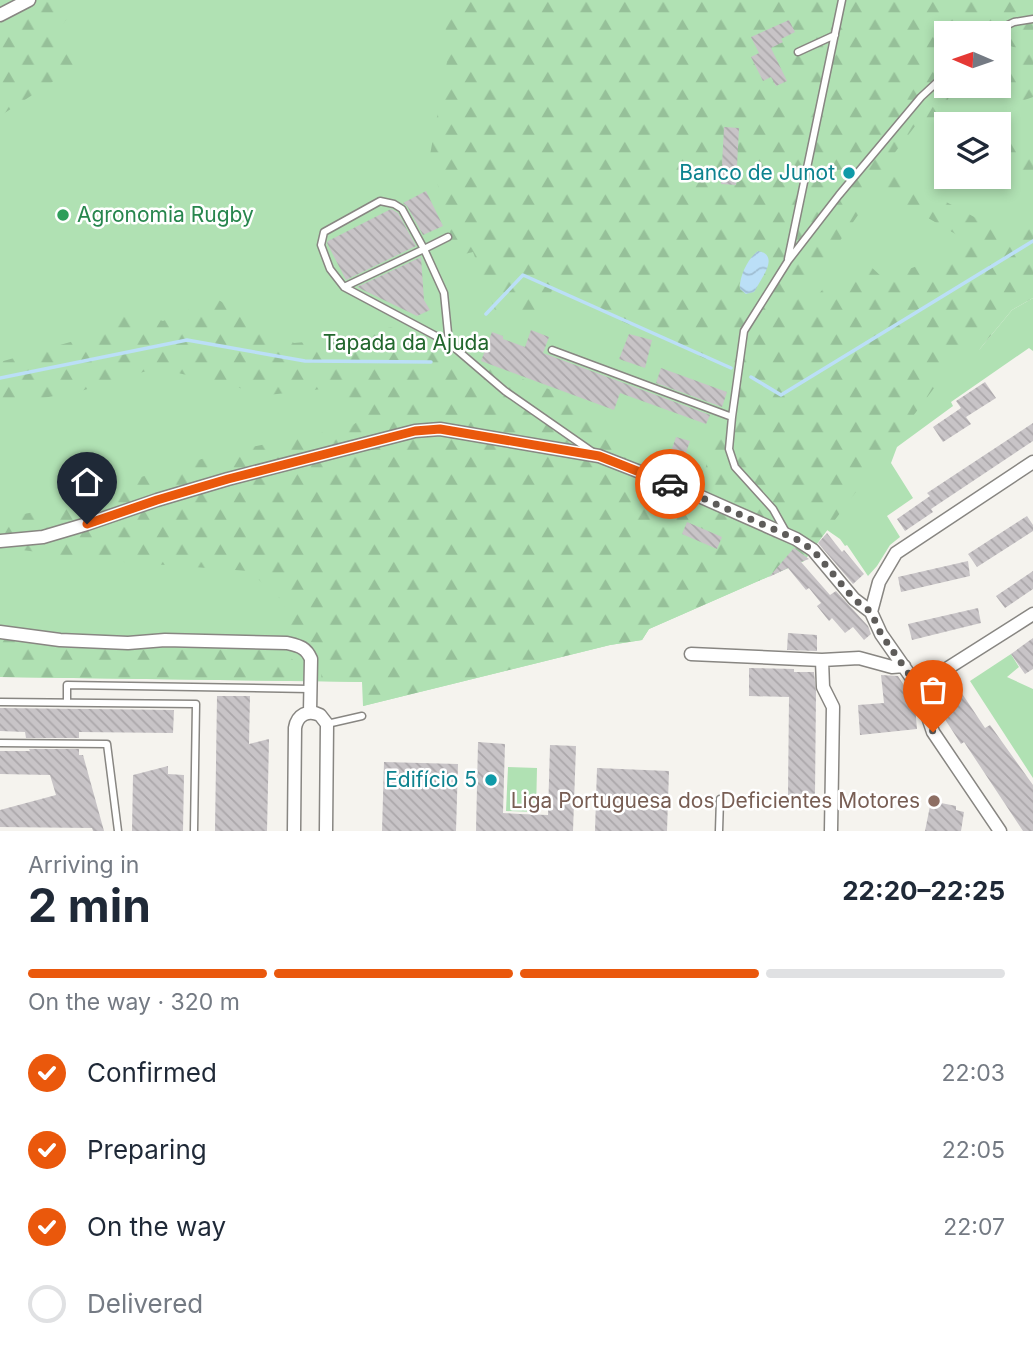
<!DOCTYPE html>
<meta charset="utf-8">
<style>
body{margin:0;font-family:Inter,sans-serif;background:#f2f2f3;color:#1f2937;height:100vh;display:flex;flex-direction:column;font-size:26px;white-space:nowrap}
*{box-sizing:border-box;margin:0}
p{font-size:23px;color:#747a83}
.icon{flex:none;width:38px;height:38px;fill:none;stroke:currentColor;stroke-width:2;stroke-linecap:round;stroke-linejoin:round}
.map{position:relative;height:831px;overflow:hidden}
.side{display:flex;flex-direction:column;background:#fff;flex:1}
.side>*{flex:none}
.needle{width:46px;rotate:272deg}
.fabs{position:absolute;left:934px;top:21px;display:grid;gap:14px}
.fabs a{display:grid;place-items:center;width:77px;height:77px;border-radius:0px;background:#fff;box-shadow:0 4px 10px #0003;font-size:35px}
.pin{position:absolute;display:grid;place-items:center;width:60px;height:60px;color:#fff;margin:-72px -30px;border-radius:50% 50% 50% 0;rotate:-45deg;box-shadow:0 0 7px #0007}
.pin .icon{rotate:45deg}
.courier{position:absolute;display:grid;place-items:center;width:70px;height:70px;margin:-35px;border:5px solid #ea580c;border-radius:50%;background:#fff;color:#222;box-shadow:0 2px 9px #0007}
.head em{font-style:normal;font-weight:700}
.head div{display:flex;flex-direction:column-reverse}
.head{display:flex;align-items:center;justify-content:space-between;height:119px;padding:0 28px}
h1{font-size:46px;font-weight:700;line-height:52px}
.bar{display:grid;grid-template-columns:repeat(4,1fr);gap:10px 7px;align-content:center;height:84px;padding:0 28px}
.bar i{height:9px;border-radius:5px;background:#e0e1e3}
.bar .active{background:#ea580c}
.bar p{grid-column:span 4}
ol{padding:0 28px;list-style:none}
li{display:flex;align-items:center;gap:21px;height:77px}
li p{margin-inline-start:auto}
li .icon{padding:7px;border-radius:50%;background:#ea580c;color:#fff;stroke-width:4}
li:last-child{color:#747a83}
li i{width:38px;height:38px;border:4px solid #e0e1e3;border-radius:50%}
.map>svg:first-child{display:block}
.green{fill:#b0e1b3;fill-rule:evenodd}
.forest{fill:url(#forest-firs);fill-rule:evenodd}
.water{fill:url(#water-waves)}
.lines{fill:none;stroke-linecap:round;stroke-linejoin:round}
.stream{stroke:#bbdff7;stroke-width:3.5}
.building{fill:url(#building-back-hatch)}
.service-casing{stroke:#888682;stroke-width:9}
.minor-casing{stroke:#888682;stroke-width:15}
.service{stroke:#fff;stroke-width:6}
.minor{stroke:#fff;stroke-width:12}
.done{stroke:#5e5c5a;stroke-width:7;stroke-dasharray:0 12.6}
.route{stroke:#ea580c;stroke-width:9}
.culture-dot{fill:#0f9aa8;stroke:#fff;stroke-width:2.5}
.leisure-dot{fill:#2e9e5b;stroke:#fff;stroke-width:2.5}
.education-dot{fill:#8d6e63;stroke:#fff;stroke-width:2.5}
.labels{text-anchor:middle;stroke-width:5;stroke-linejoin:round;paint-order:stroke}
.culture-label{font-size:21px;fill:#0d838f;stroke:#fff;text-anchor:end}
.leisure-label{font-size:21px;fill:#27864d;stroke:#fff;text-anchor:start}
.park-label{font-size:21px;fill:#22672d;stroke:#fff}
.education-label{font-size:21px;fill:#785e54;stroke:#fff;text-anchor:end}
</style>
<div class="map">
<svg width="1033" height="831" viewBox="0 0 1033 831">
<defs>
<pattern id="forest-firs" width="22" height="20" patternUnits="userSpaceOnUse" patternTransform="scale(1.75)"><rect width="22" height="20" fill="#b0e1b3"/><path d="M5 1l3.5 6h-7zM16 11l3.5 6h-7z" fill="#96c099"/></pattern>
<pattern id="water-waves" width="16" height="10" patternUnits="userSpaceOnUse" patternTransform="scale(1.75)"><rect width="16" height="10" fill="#bbdff7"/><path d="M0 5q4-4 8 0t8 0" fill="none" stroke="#a0bed2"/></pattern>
<pattern id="building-back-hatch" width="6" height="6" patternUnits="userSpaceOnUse" patternTransform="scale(1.75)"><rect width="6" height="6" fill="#c8c4c7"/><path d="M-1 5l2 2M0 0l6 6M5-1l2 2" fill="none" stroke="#aba7aa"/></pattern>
</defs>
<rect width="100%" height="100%" fill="#f5f3ee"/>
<path class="green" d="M0 0H1033V248L979 350 1012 310 1033 298V351L1029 348 951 402 953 406 897 447 891 463 913 498 887 516 900 537 890 545 877 566 868 576 847 545 845 546 840 539 827 530 804 561 649 629 642 640 610 645 363 706 362 682 0 677ZM947 33H999V86H947ZM947 124H999V177H947Z
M1011 654 1019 667 1007 677 1033 689V778L970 681Z
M508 767 537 768 536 812 506 811Z"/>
<path class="forest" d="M0 0H80L58 31 80 64 0 116Z
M440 0H1033V32L1028 35 1033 41V97L1019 102 1006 96 996 86H999C999 71 1008 60 1016 48L1005 44 999 47V33H947V86H954L945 106 981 124H947V136L919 121 883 168 1021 242 1033 216V298L1012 310 979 350 968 343 804 561 649 629 642 640 610 645 363 706V682L321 681 323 651 314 643 291 637 284 602 249 571 96 560 0 547V516L24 514 65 506 114 485 222 453 350 427 364 417 350 400 322 389 268 395 170 371 153 369 81 391 0 406V362L81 339 126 310 163 321 215 298 294 343 352 338 391 327 413 341 479 363 562 394 658 466 701 484 716 431 724 433 733 371 552 290 541 320 495 310 473 252 456 256 430 155 448 56 445 25ZM877 188 969 242V248L883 278 868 264 824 288 814 299 806 301 804 292ZM754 253 768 264 756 289C750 297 741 294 739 285Z
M999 133 1025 146 1033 144V183L999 165Z
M0 638 30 644 136 650 279 649C295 658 297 664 299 681L0 677Z"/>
<path class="water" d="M758 251C780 255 762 277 756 289L754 292 746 294 740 289C739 277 748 258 758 251Z"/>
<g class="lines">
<path class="stream" d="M486 314 523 275 731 368
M751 377 781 395 1033 241
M0 378 187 340 305 361 431 362"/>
</g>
<path class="building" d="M789 20 795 32 781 39 783 42 771 48 787 81 776 86 771 77 763 81 751 57 759 53 751 37Z
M724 127 739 128 736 185 721 184Z
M426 191 443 226 423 235 407 206 403 203Z
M391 209 398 213 416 246 346 280 327 243 328 241Z
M421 257 424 300 430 310 417 316 357 287Z
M531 330 549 337 543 353 710 415 706 424 620 393 614 410 481 361 492 332 503 336V339L525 347Z
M629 334 652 340 645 368 619 359Z
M661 368 727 392 722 407 656 383Z
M985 382 996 398 966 417 971 424 943 442 933 427 961 408 956 401Z
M1033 423V441L931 509 933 512 905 531 897 519 930 496 927 493Z
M676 437 690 441 680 470 666 466Z
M1027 516 1033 525V531L977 567 968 554Z
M687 522 722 537 717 549 682 534Z
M827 533 842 552 844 550 864 574 853 584 818 543Z
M794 548 809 559 801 562 830 595 836 591 868 626 871 634 864 640 853 627 845 633 832 618 829 621 817 606 821 603 809 588 806 590 788 568 769 577Z
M968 561 970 576 901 592 898 577Z
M1033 571V589L1005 608 996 596Z
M978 608 981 623 912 640 908 624Z
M788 633 817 635V651L787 650Z
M1033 638V669L1025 674 1011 654Z
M749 668 794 669V672H814L816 692 815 794 805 793V796L788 795 789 697 749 696Z
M881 675 898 676 913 700 915 706 917 729 860 735 858 705 884 703Z
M959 689 985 728 990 725 1033 785V831H1023L964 742 961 744 935 704Z
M217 696H250L249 744 269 739 267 831H215Z
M0 708 174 710 173 733 79 732V738H26L25 732 0 731Z
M478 742 505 744 503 813 520 814 548 815 550 745 576 746 573 831H476Z
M29 749H79V755H83L104 831H93L92 828 0 827V810L56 795 50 775 0 774V751H30Z
M384 762 458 764 456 831H382Z
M168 766V774L184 775 183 831H132L133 775Z
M597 768 669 771 667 831H595Z
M931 801 956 806V810L964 812 961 831H925Z"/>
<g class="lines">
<g class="service-casing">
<path id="service" d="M991 33 1014 22 1033 19
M798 52 835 35
M448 237 424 249 444 293 449 343
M788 259 842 0
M344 287 424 249 402 209 394 204 380 201 324 232 321 245 330 269 344 287 449 343 505 391 594 453
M552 350 732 417
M787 534 773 509 735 467 729 449 732 417 744 331 788 261 839 195 921 97 947 73
M0 702 196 704 194 831
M67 702V685L310 689
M327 724 362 716
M0 743 107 744 118 831
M719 831 720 799"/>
</g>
<g class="minor-casing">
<path id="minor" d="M0 15 29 0
M0 541 43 537 87 524 157 500 228 479 415 431 440 429 599 456 681 488 796 539 813 550 854 599 871 612 881 634 918 687 933 732 1000 831
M871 612 879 582 896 553 1033 462
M0 632 60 640 128 643 165 640 287 643C299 646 306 647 311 659L310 712
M691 654 822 660 859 658 892 667 904 666
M822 660 823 687 833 707 831 831
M918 687 1033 614
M294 831 295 728C297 715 308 709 320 715L327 724 326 831"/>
</g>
<use href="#service" class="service"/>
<use href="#minor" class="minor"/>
</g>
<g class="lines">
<path class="done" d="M670 484 796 539 813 550 854 599 871 612 881 634 918 687 933 732"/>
<path class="route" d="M87 524 157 500 228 479 415 431 440 429 599 456 670 484"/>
</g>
<g class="culture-dot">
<circle cx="849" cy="173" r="7"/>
<circle cx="491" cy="780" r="7"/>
</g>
<circle class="leisure-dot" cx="63" cy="215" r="7"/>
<circle class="education-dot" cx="934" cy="801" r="7"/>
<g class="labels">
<g class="culture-label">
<text x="835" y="180">Banco de Junot</text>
<text x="477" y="787">Edifício 5</text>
</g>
<g class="leisure-label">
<text x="77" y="222">Agronomia Rugby</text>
</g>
<g class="park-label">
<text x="406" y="350">Tapada da Ajuda</text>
</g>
<g class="education-label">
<text x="920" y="808">Liga Portuguesa dos Deficientes Motores</text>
</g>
</g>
</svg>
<div class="fabs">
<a><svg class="needle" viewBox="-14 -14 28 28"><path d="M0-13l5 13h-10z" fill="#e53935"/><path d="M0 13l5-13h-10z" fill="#747a83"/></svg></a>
<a><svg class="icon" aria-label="layers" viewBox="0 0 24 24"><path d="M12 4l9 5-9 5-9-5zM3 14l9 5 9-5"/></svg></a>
</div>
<div class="pin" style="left:933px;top:732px;background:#ea580c"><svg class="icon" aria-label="bag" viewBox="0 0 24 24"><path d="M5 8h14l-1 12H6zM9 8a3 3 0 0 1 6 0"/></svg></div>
<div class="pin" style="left:87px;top:524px;background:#1f2937"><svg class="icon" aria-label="home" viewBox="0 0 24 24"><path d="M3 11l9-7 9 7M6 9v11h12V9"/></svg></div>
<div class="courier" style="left:670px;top:484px"><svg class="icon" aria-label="car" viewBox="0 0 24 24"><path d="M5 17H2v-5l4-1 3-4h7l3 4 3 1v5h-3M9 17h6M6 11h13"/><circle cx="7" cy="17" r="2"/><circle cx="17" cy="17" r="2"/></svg></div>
</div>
<section class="side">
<div class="head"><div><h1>2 min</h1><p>Arriving in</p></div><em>22:20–22:25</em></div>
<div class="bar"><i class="active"></i><i class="active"></i><i class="active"></i><i></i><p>On the way · 320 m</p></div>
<ol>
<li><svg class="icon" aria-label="check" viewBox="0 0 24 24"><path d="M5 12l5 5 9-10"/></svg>Confirmed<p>22:03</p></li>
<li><svg class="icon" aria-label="check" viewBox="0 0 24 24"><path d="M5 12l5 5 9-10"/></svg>Preparing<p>22:05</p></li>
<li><svg class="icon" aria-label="check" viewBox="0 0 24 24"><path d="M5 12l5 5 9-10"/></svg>On the way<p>22:07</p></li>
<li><i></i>Delivered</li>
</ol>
</section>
